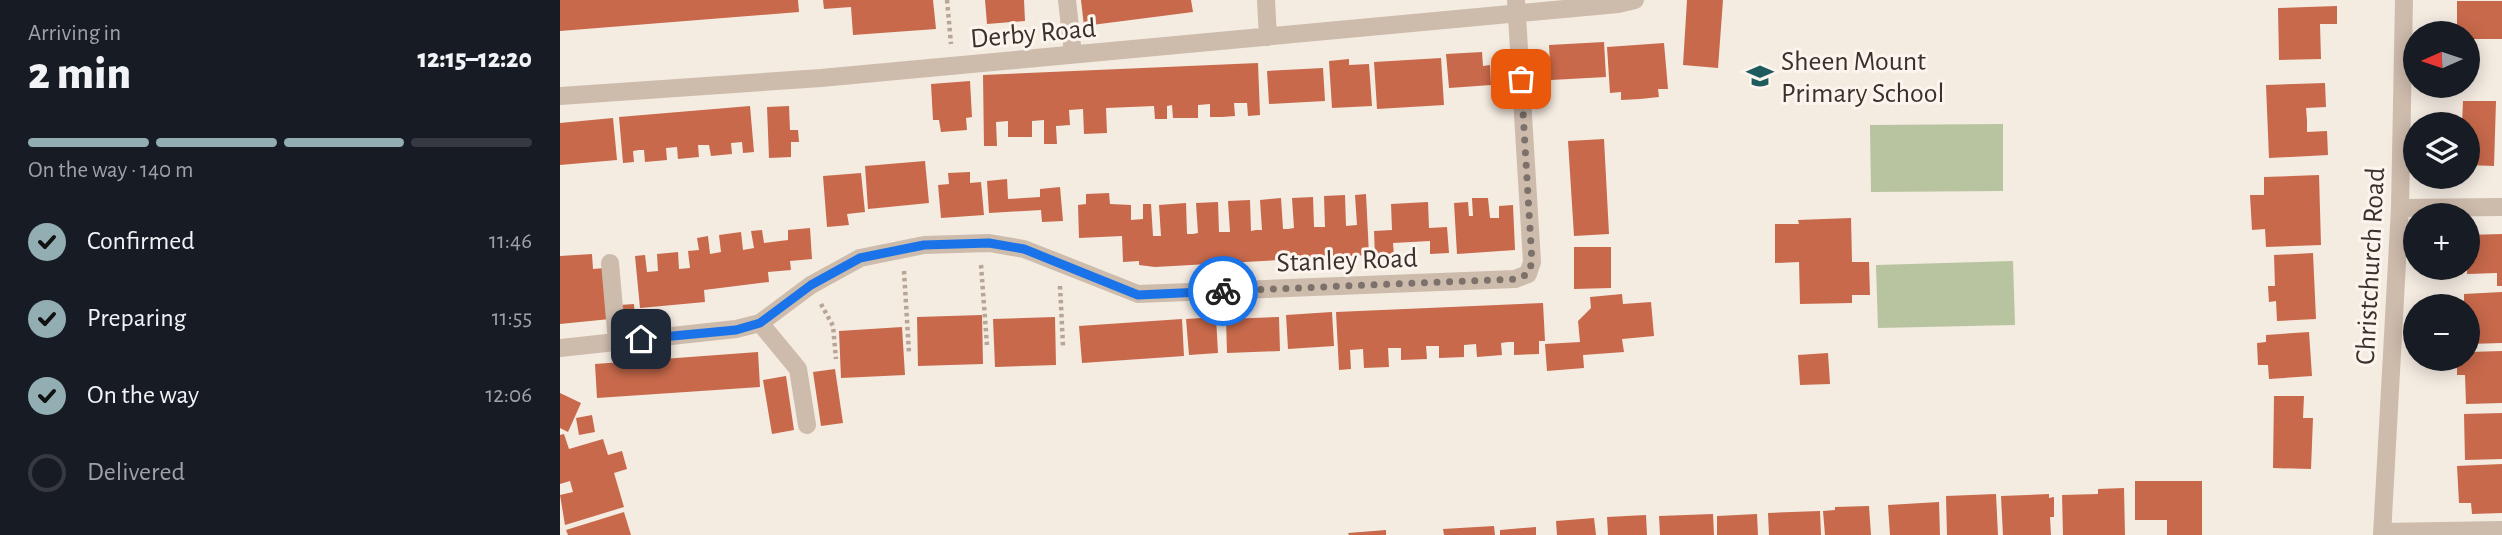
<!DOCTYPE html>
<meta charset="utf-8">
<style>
body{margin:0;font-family:"Alegreya Sans",sans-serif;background:#20242c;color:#f1f3f6;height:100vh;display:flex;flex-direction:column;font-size:26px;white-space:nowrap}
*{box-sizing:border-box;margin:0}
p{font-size:23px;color:#9ea1a6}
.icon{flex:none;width:38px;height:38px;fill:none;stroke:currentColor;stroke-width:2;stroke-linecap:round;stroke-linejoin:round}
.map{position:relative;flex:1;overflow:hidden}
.panel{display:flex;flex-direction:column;background:#171b24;width:560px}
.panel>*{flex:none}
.needle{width:46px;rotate:267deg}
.fabs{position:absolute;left:1843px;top:21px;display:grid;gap:14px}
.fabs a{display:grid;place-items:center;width:77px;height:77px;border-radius:50%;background:#171b24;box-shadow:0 4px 18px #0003;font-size:35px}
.pin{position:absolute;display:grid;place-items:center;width:60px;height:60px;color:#fff;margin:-30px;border-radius:14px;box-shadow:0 4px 10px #0006}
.courier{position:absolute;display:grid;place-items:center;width:70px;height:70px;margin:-35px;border:5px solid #1a73e8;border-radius:50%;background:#fff;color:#222;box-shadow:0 2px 9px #0007}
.head em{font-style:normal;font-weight:800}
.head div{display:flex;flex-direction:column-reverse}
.head{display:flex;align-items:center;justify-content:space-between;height:119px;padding:0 28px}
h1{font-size:46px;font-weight:800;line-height:52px}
.bar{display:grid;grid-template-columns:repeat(4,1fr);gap:10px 7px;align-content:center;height:84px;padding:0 28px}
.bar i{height:9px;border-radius:5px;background:#363941}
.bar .on{background:#92aeb2}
.bar p{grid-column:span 4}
ol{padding:0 28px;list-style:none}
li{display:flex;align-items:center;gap:21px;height:77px}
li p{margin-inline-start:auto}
li .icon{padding:7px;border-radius:50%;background:#92aeb2;color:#111;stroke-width:4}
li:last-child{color:#9ea1a6}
li i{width:38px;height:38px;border:4px solid #363941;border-radius:50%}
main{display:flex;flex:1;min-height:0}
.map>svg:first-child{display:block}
.green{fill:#b8c4a0}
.building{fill:#c8694b}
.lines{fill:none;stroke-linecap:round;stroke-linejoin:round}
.path{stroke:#b9a596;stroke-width:4.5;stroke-dasharray:3.5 3.5;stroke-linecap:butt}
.minor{stroke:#cdbbac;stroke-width:18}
.done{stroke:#7c716b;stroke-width:7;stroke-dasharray:0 12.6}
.route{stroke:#1a73e8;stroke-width:9}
.labels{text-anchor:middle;stroke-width:6;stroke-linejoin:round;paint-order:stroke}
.street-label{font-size:28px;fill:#3b302b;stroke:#fbf5ee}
.poi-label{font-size:28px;fill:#3b302b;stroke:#fbf5ee;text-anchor:start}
</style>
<main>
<section class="panel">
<div class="head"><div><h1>2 min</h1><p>Arriving in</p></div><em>12:15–12:20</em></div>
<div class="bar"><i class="on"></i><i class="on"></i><i class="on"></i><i></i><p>On the way · 140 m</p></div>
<ol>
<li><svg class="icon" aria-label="check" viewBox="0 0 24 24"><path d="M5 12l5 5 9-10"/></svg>Confirmed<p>11:46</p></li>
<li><svg class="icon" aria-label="check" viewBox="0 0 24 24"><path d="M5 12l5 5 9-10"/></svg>Preparing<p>11:55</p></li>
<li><svg class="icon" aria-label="check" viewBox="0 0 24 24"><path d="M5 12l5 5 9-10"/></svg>On the way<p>12:06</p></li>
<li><i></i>Delivered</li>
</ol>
</section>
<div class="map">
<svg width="1942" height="535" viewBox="0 0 1942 535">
<rect width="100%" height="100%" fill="#f4ebe1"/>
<path class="green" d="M1443 124V191L1311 192 1310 125Z
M1453 261 1455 325 1318 328 1316 265Z"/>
<path class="building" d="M0 0H238L239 12 0 31Z
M263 0H373L376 29 293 35 291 7 264 9Z
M425 0H464L465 21 427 24Z
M521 0H631L633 12 524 26Z
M1127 0H1163L1158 68 1123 65Z
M1897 1H1942V39H1908V33H1897Z
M1777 6V24H1760L1761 59 1719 60 1718 8Z
M1044 42 1046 77 991 80 989 45Z
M1104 43 1108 89H1098L1099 97 1080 99 1061 100V92L1050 93 1047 47Z
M922 52 923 66 930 65 931 85 889 88 886 54Z
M881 58 884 105 817 109 814 62Z
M789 59V65L809 64 812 106 772 108 769 61Z
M698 63 700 115 688 116 687 103H674L675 116 662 117H650V104L638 105V118H613L612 105 607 106V119H595L594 106 546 108 547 133 524 134 523 109 509 110 510 125 496 126 497 144H484V120L472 121V137H448V121L436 122 437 146H424L423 75Z
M763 68 765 101 709 104 707 71Z
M410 81 412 117 406 118 407 130 381 132 379 120H373L371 84Z
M1765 83 1766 107 1746 108 1747 120V132L1767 131 1768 155 1709 158 1706 85Z
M1903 101H1936L1934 166 1908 165V124H1902Z
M190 106 194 152 183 153 182 142 171 143 172 154 151 156 149 145H138L139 157 118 159 117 147 106 148 107 160 85 162 84 150H79L73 151 74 162 63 163 59 117Z
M229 106 230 130H238L239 142H231V157L209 158 207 107Z
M53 118 57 160 0 165V123Z
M1044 139 1049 234 1014 236 1008 141Z
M365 161 369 203 308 209 305 166Z
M410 172V183L421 182 424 215 381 218 378 185 389 184 388 173Z
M301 173 305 212 287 214 289 225 267 227 263 176Z
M1759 175 1761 245 1706 247 1705 229 1692 230 1690 195H1704V177Z
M447 179 448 199 480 197V189L500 187 503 221 482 222 481 210 429 213 427 181Z
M549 193 550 204 571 205V220L583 219V204H591L593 236H601L599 205 626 203 627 234H633L638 233 636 203 658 202 659 232H670L668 201 690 200 691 231 696 230H702L700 200 721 198 723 229H728L734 228 732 198 753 197 754 227H765L764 196 785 195 786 226 797 225 795 195 806 194 809 255 595 267 579 265V261L563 262 562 236 519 238 518 205 526 204V194Z
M912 198H928L930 218H939V206L953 205 955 250 897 254 894 203 908 202 909 216H913Z
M868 202 869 228 887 227 889 253 870 254V241L833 243 834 256 815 257 814 231 832 230 831 204Z
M1291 218 1292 262H1309L1310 295H1292V303L1240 304 1239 262 1215 263V224H1239L1238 220Z
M250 228 252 259 230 261 231 270 208 272 209 282 144 290 145 302 80 308 75 256 85 255 87 272 98 271 97 254 118 252 119 269 130 268 128 251 139 250 137 238 148 236 150 254 161 252 159 235 181 232 183 250 194 248 191 231 202 230 204 243 228 240V230Z
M1942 234V286H1937V273L1907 274 1908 235Z
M1014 247H1051V288L1014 289Z
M1753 253 1756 319 1717 321 1716 301 1709 302 1708 286H1715L1714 255Z
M32 254 33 269 45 268 50 319 0 324V256Z
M1942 292V343L1908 344V306H1904V294Z
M1062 294 1063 304 1091 302 1094 336 1062 339 1064 352 1023 355 1024 368 987 371 985 344 1020 342 1018 321 1031 308 1030 297Z
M983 303 985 341H979V354L954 355V342H948L941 343 942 355 917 357 916 344 904 345V357L879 358V346H866L867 359 841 360V348H828L829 367 804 368 803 349 790 350 791 369 779 370 776 312Z
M74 304 75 319 62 321 60 305Z
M772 312 774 346 728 349 726 315Z
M422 315 423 364 358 366 357 317Z
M495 317 496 365 435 367 433 319Z
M656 317 658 353 629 355 626 319Z
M719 317 720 351 667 353 666 319Z
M622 319 624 356 522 363 519 326Z
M342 327 345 375 281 378 279 331Z
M1749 332 1752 376 1709 379 1708 365H1698L1697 343 1706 342V335Z
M1942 351V403L1906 404 1905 375H1897V359H1908V352Z
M198 352 200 387 37 398 35 364Z
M1268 353 1270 384 1240 385 1238 355Z
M275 369 283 423 261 426 253 372Z
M226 376 234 430 212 434 203 380Z
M0 393 21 403 8 432 0 428Z
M1714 396H1744L1743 418H1753L1751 469 1713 468Z
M1942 413V459L1905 460 1904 414Z
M32 415 35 432 19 435 16 418Z
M4 434 9 449 43 439 48 455 62 451 67 469 54 473 64 507 5 525 0 495 13 492 10 481 0 484V435Z
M1942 464V513L1912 514 1911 503H1899L1897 466Z
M1575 481H1642V535H1607V520H1575Z
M1564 488 1565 535H1503L1502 495 1538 494V489Z
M1436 494 1438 535H1387L1386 496Z
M1489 494V498L1494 497V517H1490L1491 535H1443L1441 496Z
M1379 502 1380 535H1330L1328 505Z
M1309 506 1311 535H1265L1263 511 1275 510V507Z
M1260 511 1261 535H1209L1208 513Z
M64 512 71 535H8L6 530Z
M1153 514 1154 535H1100L1099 516Z
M1197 514 1198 535H1157V516Z
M1086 515 1087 535H1048L1047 517Z
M1034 518 1036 535H997L996 521Z
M934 526 935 535H884L883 529Z
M976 527V535H940V530Z
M826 530V535H789L788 533Z"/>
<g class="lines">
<path class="path" d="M387 0 391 44
M421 265 427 345
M344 271 349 353
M500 286 503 346
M261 304 273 326 276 359"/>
<path class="minor" d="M507 0 513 54
M706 0 708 37
M0 96 261 78 1058 4 1075 0
M1840 208 1942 207
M50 263 57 342
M200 323 238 369 247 425
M0 348 176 329 200 323 251 285 300 258 364 245 429 243 464 249 578 294 955 279 968 274 972 262 956 0
M1822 532 1942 530
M1822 535 1840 208 1844 0"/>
</g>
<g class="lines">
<path class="done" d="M663 291 956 279 968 274 972 262 961 79"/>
<path class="route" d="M81 339 176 330 200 323 251 285 300 258 364 245 429 243 464 249 578 295 663 291"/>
</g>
<defs>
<g id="school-bare" transform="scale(2.1)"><path d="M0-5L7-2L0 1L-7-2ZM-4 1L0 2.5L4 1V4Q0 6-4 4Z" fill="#1f5a5e" stroke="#fbf5ee" stroke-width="2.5" paint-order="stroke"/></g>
</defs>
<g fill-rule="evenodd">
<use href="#school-bare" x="1200" y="76"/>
</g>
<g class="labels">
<g class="street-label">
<text transform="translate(473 32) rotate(-5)" y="10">Derby Road</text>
<text transform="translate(787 259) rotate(-2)" y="10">Stanley Road</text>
<text transform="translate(1809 266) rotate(-87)" y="10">Christchurch Road</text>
</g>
<g class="poi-label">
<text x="1221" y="70">Sheen Mount<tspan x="1221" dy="32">Primary School</tspan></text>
</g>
</g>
</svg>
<div class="fabs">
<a><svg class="needle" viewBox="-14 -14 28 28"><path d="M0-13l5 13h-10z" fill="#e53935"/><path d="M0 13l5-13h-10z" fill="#9ea1a6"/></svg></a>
<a><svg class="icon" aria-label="layers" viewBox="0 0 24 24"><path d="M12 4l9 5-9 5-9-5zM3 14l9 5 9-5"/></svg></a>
<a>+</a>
<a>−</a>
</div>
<div class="pin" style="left:961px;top:79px;background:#ea580c"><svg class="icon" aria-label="bag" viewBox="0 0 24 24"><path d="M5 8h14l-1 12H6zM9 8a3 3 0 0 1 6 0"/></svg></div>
<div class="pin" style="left:81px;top:339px;background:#1f2937"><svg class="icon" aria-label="home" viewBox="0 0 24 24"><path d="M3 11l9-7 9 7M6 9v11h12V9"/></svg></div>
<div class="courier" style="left:663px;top:291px"><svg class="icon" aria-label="bike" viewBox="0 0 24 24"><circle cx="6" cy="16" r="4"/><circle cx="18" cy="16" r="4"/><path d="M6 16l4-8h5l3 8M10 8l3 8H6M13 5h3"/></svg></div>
</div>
</main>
